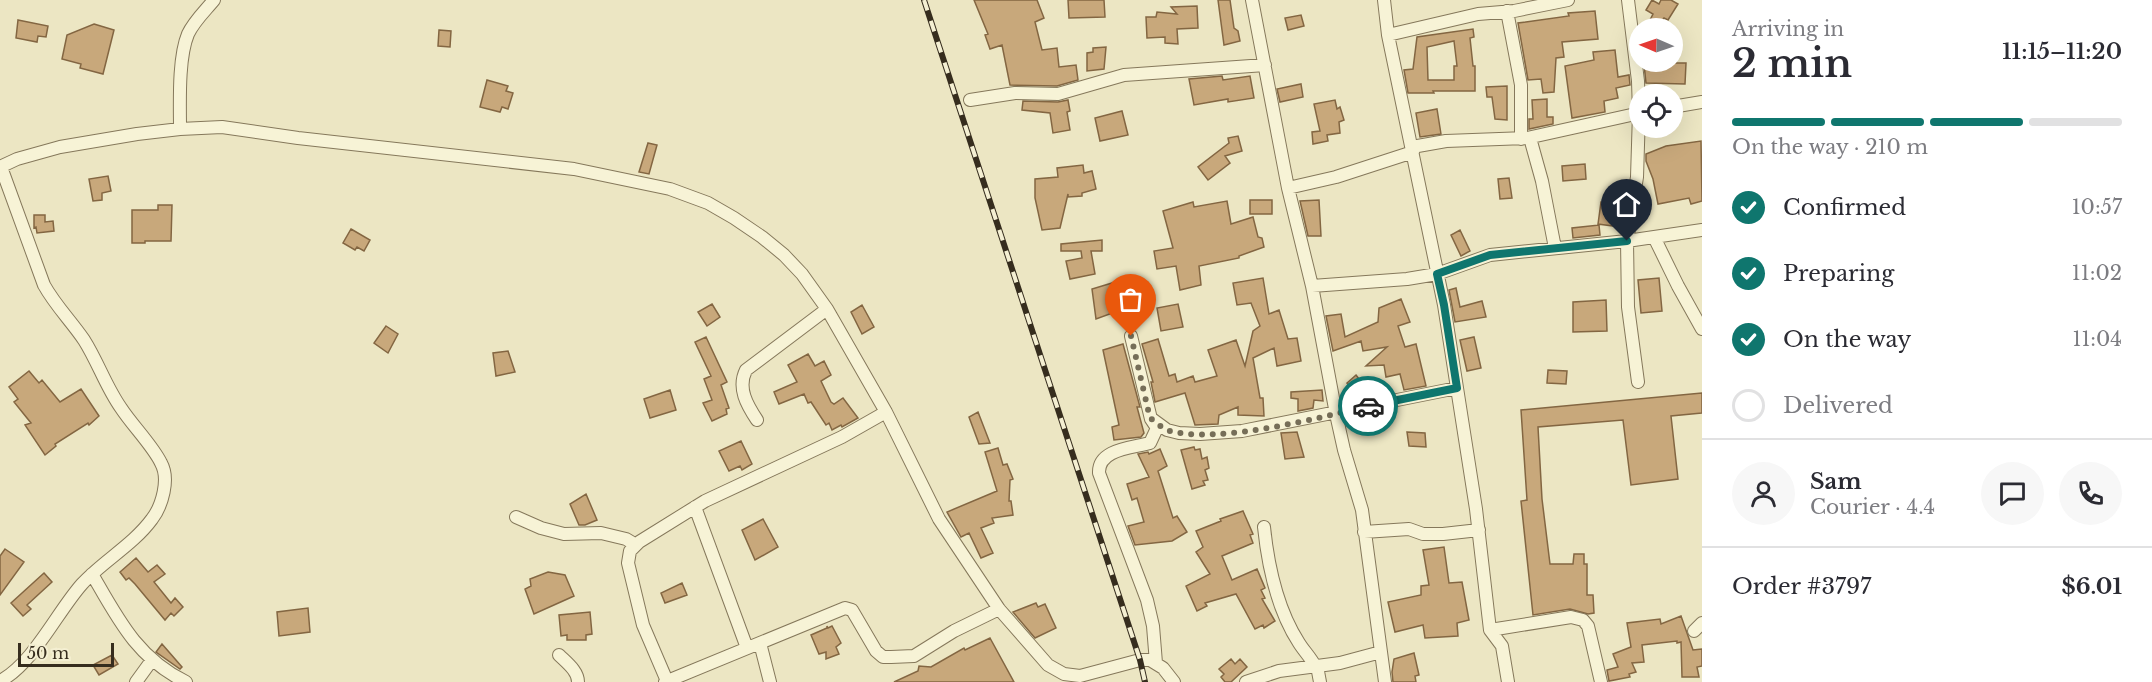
<!DOCTYPE html>
<meta charset="utf-8">
<style>
body{margin:0;font-family:"Libre Baskerville",serif;background:#f7f7f7;color:#2b2b33;height:100vh;display:flex;flex-direction:column;font-size:22px;white-space:nowrap}
*{box-sizing:border-box;margin:0}
p{font-size:20px;color:#7c7c81}
.icon{flex:none;width:33px;height:33px;fill:none;stroke:currentColor;stroke-width:2;stroke-linecap:round;stroke-linejoin:round}
.map{position:relative;flex:1;overflow:hidden}
.details{display:flex;flex-direction:column;background:#fff;width:450px}
.details>*{flex:none}
.needle{width:39px;rotate:272deg}
.controls{position:absolute;left:1629px;top:18px;display:grid;gap:12px}
.controls a{display:grid;place-items:center;width:54px;height:54px;border-radius:50%;background:#fff;box-shadow:0 6px 24px #0002;font-size:30px}
.scale{position:absolute;left:18px;bottom:15px;width:96px;box-sizing:border-box;padding-left:6px;border:3px solid #362d1e;border-top:0;font-size:16px;line-height:21px;white-space:nowrap;color:#362d1e;-webkit-text-stroke:4px #f4efd2;paint-order:stroke}
.pin{position:absolute;display:grid;place-items:center;width:51px;height:51px;color:#fff;margin:-62px -26px;border-radius:50% 50% 50% 0;rotate:-45deg;box-shadow:0 0 6px #0007}
.pin .icon{rotate:45deg}
.courier{position:absolute;display:grid;place-items:center;width:60px;height:60px;margin:-30px;border:4px solid #0f766e;border-radius:50%;background:#fff;color:#222;box-shadow:0 2px 8px #0007}
.headline em{font-style:normal;font-weight:600}
.headline div{display:flex;flex-direction:column-reverse}
.headline{display:flex;align-items:center;justify-content:space-between;height:102px;padding:0 30px}
h1{font-size:39px;font-weight:600;line-height:45px}
.bar{display:grid;grid-template-columns:repeat(4,1fr);gap:9px 6px;align-content:center;height:72px;padding:0 30px}
.bar i{height:8px;border-radius:4px;background:#e1e1e2}
.bar .current{background:#0f766e}
.bar p{grid-column:span 4}
.line{display:flex;align-items:center;gap:15px;padding:0 30px;border-top:2px solid #e1e1e2}
.line div{flex:1}
.round{display:grid;place-items:center;flex:none;width:63px;height:63px;border-radius:32px;background:#f7f7f7}
ol{padding:0 30px;list-style:none}
li{display:flex;align-items:center;gap:18px;height:66px}
li p{margin-inline-start:auto}
li .icon{padding:6px;border-radius:50%;background:#0f766e;color:#fff;stroke-width:4}
li:last-child{color:#7c7c81}
li i{width:33px;height:33px;border:3px solid #e1e1e2;border-radius:50%}
main{display:flex;flex:1;min-height:0}
.map>svg:first-child{display:block}
.building{fill:#c8a87b;stroke:#836642;stroke-width:1.5;fill-rule:evenodd}
.lines{fill:none;stroke-linecap:round;stroke-linejoin:round}
.minor-casing{stroke:#85785b;stroke-width:14}
.minor{stroke:#f7f3d6;stroke-width:12}
.rail-casing{stroke:#362d1e;stroke-width:6}
.rail{stroke:#f4efd2;stroke-width:4;stroke-dasharray:11;stroke-linecap:butt}
.done{stroke:#766e58;stroke-width:6;stroke-dasharray:0 10.8}
.route{stroke:#0f766e;stroke-width:8}
</style>
<main>
<div class="map">
<svg width="1702" height="682" viewBox="0 0 1702 682">
<rect width="100%" height="100%" fill="#ece6c3"/>
<path class="building" d="M974 0H1037L1044 18 1035 22 1042 50 1057 48 1059 67 1076 65 1078 80 1057 86 1010 85 1002 45 990 49 985 35 988 34Z
M1068 0H1104L1105 17 1069 18Z
M1218 0H1230L1234 28 1238 31 1240 41 1224 45Z
M1652 0 1659 4 1661 0H1671L1678 4 1668 20 1664 18 1659 26 1650 20 1653 14 1646 10Z
M1197 6 1198 28 1177 29 1178 44 1165 43V37L1147 38 1146 17H1156L1157 12 1177 14 1171 7Z
M1595 11 1598 39 1562 42 1564 57 1556 58 1554 92 1543 93 1541 79 1528 80 1518 23 1569 16 1568 13Z
M1301 15 1304 26 1288 30 1285 18Z
M18 20 48 26 46 37 38 36 37 42 16 38Z
M94 24 114 30 103 74 80 68 81 64 62 59 67 35Z
M1473 29 1474 37 1470 38 1473 66H1475V91H1433L1434 93H1408L1404 70 1413 69 1417 37ZM1454 41 1457 66H1454V80H1428L1427 47Z
M439 30 451 31 450 47 438 46Z
M1106 47 1104 69 1087 71V53L1093 52V48Z
M1615 50 1618 77 1629 75 1630 85 1616 88 1618 98 1604 101 1605 112 1572 118 1565 66 1594 60 1593 52Z
M1671 63H1686L1685 84 1646 83 1644 64Z
M1222 76 1223 80 1250 76 1254 98 1228 102V99L1194 105 1189 79Z
M487 80 508 86 506 91 513 93 508 109 502 107 500 112 480 107Z
M1301 84 1303 97 1280 102 1277 89Z
M1507 86V120L1495 119 1492 97H1487L1486 87Z
M1547 99V117H1553V124L1529 129V119H1533L1532 100Z
M1068 100 1070 111 1067 112 1070 130 1053 133 1050 113 1022 110 1023 101 1058 102Z
M1335 100 1337 109 1340 107 1344 120 1339 122 1340 133 1327 135 1328 141 1313 144 1312 132 1320 131 1314 104Z
M1437 109 1441 134 1420 137 1416 113Z
M1122 111 1128 135 1100 141 1095 118Z
M1238 136 1242 151 1225 156 1230 163 1208 180 1198 167 1229 143 1228 138Z
M1701 141 1702 201 1691 204 1689 198 1658 204 1653 179 1646 161V154L1666 146Z
M648 143 657 145 649 174 639 172Z
M1585 164 1586 179 1563 181 1562 166Z
M1083 165 1084 173 1092 171 1096 189 1082 193V196L1068 197V194L1060 228 1042 230 1035 198V179L1058 177 1057 168Z
M108 176 111 191 102 193V200L93 201 89 179Z
M1509 178 1512 198 1500 199 1498 179Z
M1250 200H1272V214H1250Z
M1319 200 1321 236H1308L1300 201Z
M1227 201 1231 224 1253 217 1258 237 1262 238 1264 247 1239 256V258L1199 266 1201 285 1180 290 1176 266 1157 269 1154 251 1173 248 1163 211 1193 202 1194 207Z
M1601 202 1623 205 1620 227 1598 224Z
M158 205H172L171 241H145V243H132V210H158Z
M34 215H45V222L53 221 54 231 37 233 36 227 34 228Z
M1599 225 1600 235 1573 238 1572 228Z
M351 229 370 240 364 251 357 247 355 250 343 243Z
M1460 230 1470 251 1461 256 1451 235Z
M1102 240V251H1091L1095 274 1070 279 1066 261 1082 258 1081 251H1061V244Z
M1263 278 1269 314 1279 310 1288 339 1297 338 1301 361 1277 366 1274 348 1253 358 1260 398H1263L1264 416 1238 415V407L1219 415 1218 424 1195 425 1185 393 1155 402 1151 382H1153L1142 344 1158 339 1169 376 1175 374 1177 382 1193 376 1195 382 1217 376 1208 350 1236 340 1245 366 1253 331 1260 326 1251 303 1237 305 1233 283Z
M1659 278 1662 311 1641 313 1638 280Z
M1112 283 1116 296 1144 290 1146 307 1132 311 1131 308H1126L1096 319 1092 289Z
M1456 288 1460 307 1482 301 1486 317 1455 322 1449 290Z
M1401 299 1410 322 1398 326 1405 347 1416 344 1426 386 1404 390 1400 374 1386 377 1384 365 1366 366 1387 347 1363 351 1361 341 1333 351 1326 316 1341 314 1345 337 1378 322 1379 308Z
M1606 300 1607 331 1573 332V302Z
M712 304 720 317 707 326 698 312Z
M1178 304 1183 327 1161 331 1157 308Z
M862 305 874 327 862 334 851 312Z
M386 326 398 334 388 353 374 343Z
M706 337 727 382 721 385 729 408 726 409 727 414 712 421 703 403 712 400 704 379 711 376 695 342Z
M1474 337 1481 368 1467 371 1460 340Z
M1123 344 1140 407H1137L1144 433 1141 437 1114 440 1112 427 1119 425 1103 350Z
M508 351 515 372 496 376 493 353Z
M808 354 815 366 824 361 831 375 821 381 831 402 834 404 843 398 858 418 842 427 841 425 832 430 829 423 826 425 811 402 808 403 804 394 779 404 774 392 797 382 788 365Z
M1548 370 1567 371 1566 384 1547 383Z
M29 371 39 383 42 380 60 402 81 389 99 416 89 425 88 423 55 444 56 446 45 455 25 425 31 423 14 402 18 399 9 387Z
M1356 375 1359 379 1374 396 1360 399 1347 383Z
M670 390 676 410 650 418 644 399Z
M1322 390 1323 401 1314 400 1313 408 1298 411V399L1291 398V392Z
M1702 393V413L1671 416 1678 479 1631 485 1623 420 1538 427 1542 499 1550 564H1573L1574 554H1584V564H1587V595H1593L1594 613 1588 614 1570 609 1533 615 1521 501 1527 500 1521 410Z
M978 412 990 443 979 444 969 417Z
M1297 432 1304 457 1285 459 1281 433Z
M1407 432 1425 433 1426 447 1409 446Z
M741 441 752 464 742 470 740 466 729 471 719 451Z
M1194 447 1195 450 1200 449 1202 459 1207 457 1209 468 1205 470 1208 480 1203 481 1205 485 1192 489 1181 450Z
M998 448 1003 465 1007 464 1013 479 1010 480 1009 501H1011L1013 515 992 518 994 523 981 528 993 553 981 558 969 533 961 537 947 512 997 491 985 452Z
M1160 449 1167 466 1158 471 1173 518 1177 516 1187 532 1172 541 1135 545 1128 526 1144 522 1137 498 1132 500 1127 484 1149 477 1138 454 1148 452 1149 454Z
M586 494 597 520 585 525H579L570 504Z
M1243 511 1253 534 1250 535 1253 543 1222 556 1232 580 1257 569 1265 588 1261 590 1265 598 1262 599 1275 621 1264 628 1263 625 1255 629 1236 594 1205 603 1207 606 1197 611 1186 586 1210 574 1196 552 1203 547 1196 531 1221 521 1220 519Z
M763 519 778 547 755 560 742 530Z
M1444 547 1449 583 1462 582 1469 620 1457 623 1458 636 1425 638 1423 625 1395 632 1388 602 1421 595V586L1429 585 1423 550Z
M5 549 24 562 0 595V556Z
M136 558 148 572 157 565 165 574 154 582 171 603 175 598 183 607 174 616 171 613 165 620 135 584 129 578 126 580 120 572Z
M548 572 565 575 574 596 534 614 525 589 531 586 530 579Z
M44 573 52 582 27 605 31 609 23 616 11 603Z
M682 583 687 595 665 603 661 593Z
M1036 603 1038 607 1045 604 1056 628 1035 638 1013 612Z
M308 608 310 632 279 636 277 612Z
M590 612 592 634 586 635V640H567V635L561 636 559 615Z
M1681 616 1693 650 1702 649V666L1697 667 1699 677H1682L1681 642 1677 643V641L1642 645 1644 662 1632 663 1636 672 1629 674 1630 677 1609 681 1607 670 1618 667 1613 654 1631 647 1627 623 1660 619 1661 624Z
M827 626 828 628 832 626 841 643 836 647 839 654 826 659V652L819 654 811 635 827 628Z
M990 638 1014 682H894L918 671 919 666 931 667 964 648 965 650Z
M162 644 182 667 180 669 156 652Z
M1414 653 1419 675 1415 676 1416 682H1393L1392 672 1394 659Z
M112 655 118 664 99 675 93 665Z
M1231 659 1235 664 1240 659 1247 667 1231 682H1225L1221 677 1224 674 1219 669Z"/>
<g class="lines">
<g class="minor-casing">
<path id="minor" d="M1252 0 1288 188 1312 286 1336 414 1344 450 1362 510 1385 682
M1384 0 1388 35 1444 305 1476 509 1490 630 1502 646 1508 682
M1628 0 1638 81 1639 113 1637 177 1627 241 1628 307 1638 382
M1507 11 1521 85V139
M1388 35 1478 14 1514 11 1568 0
M970 100 1015 93 1058 94 1124 75 1265 65
M1672 107 1702 102
M180 129C180 103 178 58 188 34 194 21 205 11 214 0
M1530 138 1542 181 1555 248
M1412 147 1446 141 1527 138 1640 113
M0 167 17 159 60 147 137 134 180 129 222 127 298 138 574 169 670 189 708 203 734 218 762 237 784 255 802 274 827 309 886 412 939 519 999 609 1048 665 1064 674 1080 676 1140 660H1150L1163 668 1174 682
M1288 188 1336 177 1413 152
M1654 237 1678 286 1702 329
M1312 286 1407 279 1437 274 1490 255 1627 241 1702 230
M1131 336 1151 419 1157 428 1150 443C1132 448 1098 449 1099 473L1147 600 1153 626 1156 663
M1152 419 1167 430 1179 433 1200 434 1242 431 1457 388
M757 420C747 405 737 388 746 370L827 309
M695 507 747 648
M516 517 541 528 564 534 601 533 626 539 636 545
M1264 527C1268 566 1277 609 1299 643 1304 651 1311 658 1315 666
M1364 532 1409 529 1423 534H1443L1479 530
M92 574C118 619 137 658 186 682
M1490 630 1571 617 1583 620 1588 626 1601 682
M1694 631 1702 623
M760 643 770 682
M559 655C567 663 578 671 578 682
M1317 666 1320 682
M0 681C33 664 57 612 82 584 103 561 133 545 152 519 162 506 170 479 161 463 153 446 132 425 121 408 106 387 98 362 84 340 71 321 55 305 44 285L1 167
M667 681 643 625 628 563 630 551 639 542 705 501 842 437 886 412
M136 682 152 660
M665 682 845 608 852 610 876 651 883 657H891L914 656 954 631 999 609
M1246 682 1279 671 1340 663 1381 652"/>
</g>
<use href="#minor" class="minor"/>
<g class="rail-casing">
<path id="rail" d="M924 0 1140 660 1145 682"/>
</g>
<use href="#rail" class="rail"/>
</g>
<g class="lines">
<path class="done" d="M1131 336 1150 418C1157 423 1163 429 1170 431 1218 444 1319 418 1368 406"/>
<path class="route" d="M1368 406 1457 388 1444 305 1437 274 1490 255 1627 241"/>
</g>
</svg>
<div class="controls">
<a><svg class="needle" viewBox="-14 -14 28 28"><path d="M0-13l5 13h-10z" fill="#e53935"/><path d="M0 13l5-13h-10z" fill="#7c7c81"/></svg></a>
<a><svg class="icon" aria-label="locate" viewBox="0 0 24 24"><circle cx="12" cy="12" r="6"/><path d="M12 2v4M12 18v4M2 12h4M18 12h4"/></svg></a>
</div>
<div class="scale">50 m</div>
<div class="pin" style="left:1131px;top:336px;background:#ea580c"><svg class="icon" aria-label="bag" viewBox="0 0 24 24"><path d="M5 8h14l-1 12H6zM9 8a3 3 0 0 1 6 0"/></svg></div>
<div class="pin" style="left:1627px;top:241px;background:#1f2937"><svg class="icon" aria-label="home" viewBox="0 0 24 24"><path d="M3 11l9-7 9 7M6 9v11h12V9"/></svg></div>
<div class="courier" style="left:1368px;top:406px"><svg class="icon" aria-label="car" viewBox="0 0 24 24"><path d="M5 17H2v-5l4-1 3-4h7l3 4 3 1v5h-3M9 17h6M6 11h13"/><circle cx="7" cy="17" r="2"/><circle cx="17" cy="17" r="2"/></svg></div>
</div>
<section class="details">
<div class="headline"><div><h1>2 min</h1><p>Arriving in</p></div><em>11:15–11:20</em></div>
<div class="bar"><i class="current"></i><i class="current"></i><i class="current"></i><i></i><p>On the way · 210 m</p></div>
<ol>
<li><svg class="icon" aria-label="check" viewBox="0 0 24 24"><path d="M5 12l5 5 9-10"/></svg>Confirmed<p>10:57</p></li>
<li><svg class="icon" aria-label="check" viewBox="0 0 24 24"><path d="M5 12l5 5 9-10"/></svg>Preparing<p>11:02</p></li>
<li><svg class="icon" aria-label="check" viewBox="0 0 24 24"><path d="M5 12l5 5 9-10"/></svg>On the way<p>11:04</p></li>
<li><i></i>Delivered</li>
</ol>
<div class="line" style="height:108px"><a class="round"><svg class="icon" aria-label="person" viewBox="0 0 24 24"><circle cx="12" cy="8" r="4"/><path d="M4 21q1-7 8-7t8 7"/></svg></a><div><b>Sam</b><p>Courier · 4.4</p></div><a class="round"><svg class="icon" aria-label="chat" viewBox="0 0 24 24"><path d="M4 5h16v11H9l-5 4z"/></svg></a><a class="round"><svg class="icon" aria-label="phone" viewBox="0 0 24 24"><path d="M5 4h4l2 5-3 2q2 4 5 5l2-3 5 2v4C11 20 4 13 5 4z"/></svg></a></div>
<div class="line" style="height:78px"><div>Order #3797</div><b>$6.01</b></div>
</section>
</main>
